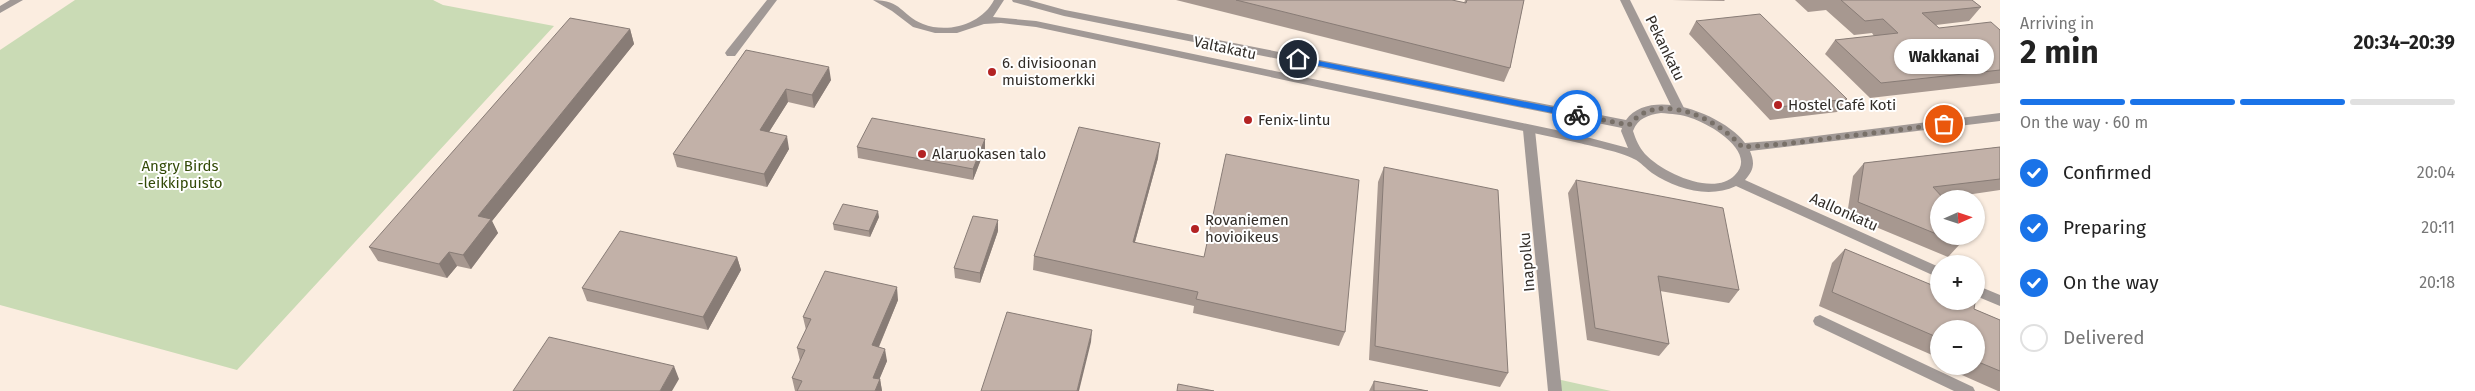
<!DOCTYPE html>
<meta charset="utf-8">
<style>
body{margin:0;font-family:"Fira Sans",sans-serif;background:#f2f2f2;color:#222;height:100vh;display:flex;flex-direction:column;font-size:19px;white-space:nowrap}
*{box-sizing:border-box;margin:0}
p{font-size:16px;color:#767676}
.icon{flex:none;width:28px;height:28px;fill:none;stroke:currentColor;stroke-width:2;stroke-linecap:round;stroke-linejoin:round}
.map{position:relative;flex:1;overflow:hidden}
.drawer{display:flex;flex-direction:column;background:#fff;width:475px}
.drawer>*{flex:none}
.needle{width:32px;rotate:87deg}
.tools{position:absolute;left:1930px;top:190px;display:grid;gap:10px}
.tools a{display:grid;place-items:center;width:55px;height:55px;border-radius:50%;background:#fff;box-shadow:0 1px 4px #0004;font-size:25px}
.pin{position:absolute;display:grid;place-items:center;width:42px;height:42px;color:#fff;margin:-21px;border:2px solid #fff;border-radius:50%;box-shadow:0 1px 5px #0007}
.courier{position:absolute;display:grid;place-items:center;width:50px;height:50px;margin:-25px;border:4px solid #1a73e8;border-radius:50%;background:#fff;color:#222;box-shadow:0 1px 6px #0007}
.bubble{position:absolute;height:35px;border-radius:18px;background:#fff;box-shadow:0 1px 4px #0004;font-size:16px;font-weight:700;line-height:35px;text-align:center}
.summary em{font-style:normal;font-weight:700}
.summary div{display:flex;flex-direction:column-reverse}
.summary{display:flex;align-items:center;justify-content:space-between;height:85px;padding:0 20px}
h1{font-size:32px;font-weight:700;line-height:38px}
.bar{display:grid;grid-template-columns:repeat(4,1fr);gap:8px 5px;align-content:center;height:60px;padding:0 20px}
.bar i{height:6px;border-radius:4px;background:#e0e0e0}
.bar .selected{background:#1a73e8}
.bar p{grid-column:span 4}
ol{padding:0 20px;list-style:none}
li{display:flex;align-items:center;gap:15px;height:55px}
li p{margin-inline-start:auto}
li .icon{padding:5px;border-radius:50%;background:#1a73e8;color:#fff;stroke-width:4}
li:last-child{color:#767676}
li i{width:28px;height:28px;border:2px solid #e0e0e0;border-radius:50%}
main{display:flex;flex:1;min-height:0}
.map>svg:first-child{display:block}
.green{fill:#cadbb5}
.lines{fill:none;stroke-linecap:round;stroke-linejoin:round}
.service{fill:#a19996;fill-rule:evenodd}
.minor{fill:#a19996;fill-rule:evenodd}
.tertiary{fill:#a19996;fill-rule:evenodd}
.wall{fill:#a79890}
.shaded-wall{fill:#887c76}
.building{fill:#c2b1a8;stroke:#887c76}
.route{fill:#1a73e8}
.done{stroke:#787068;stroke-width:5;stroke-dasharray:0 9}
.poi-dot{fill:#b32323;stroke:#fff;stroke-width:2}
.labels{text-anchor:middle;stroke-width:4;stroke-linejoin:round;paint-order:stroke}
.street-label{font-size:15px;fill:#322d28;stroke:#fff}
.poi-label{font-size:15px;fill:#322d28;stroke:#fff;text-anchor:start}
.park-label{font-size:15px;fill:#334a07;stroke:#fff}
</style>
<main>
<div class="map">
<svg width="2000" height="391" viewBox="0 0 2000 391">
<rect width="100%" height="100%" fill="#fbede0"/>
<path class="green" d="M75 0H433L443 5 554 26 237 370 0 305V50Z
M1552 378 1611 391H1553Z"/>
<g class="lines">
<path class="service" d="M10 0H23L0 13V6Z
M1820 315 1973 387 1975 391H1954L1815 325 1813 321 1815 317Z"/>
<path class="minor" d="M767 0H777L735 56H727L725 53 727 50Z
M1620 0H1630L1685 110 1683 113 1679 114 1673 110Z
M1529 126 1535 130 1562 391H1548L1523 130Z"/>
<path class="tertiary" d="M873 0C902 0 901 15 923 24 948 34 982 24 994 0H1004L993 17 1036 21 1575 134 1628 148 1621 131 1622 128 1064 16 1013 2 1012 0H1029L1065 10 1626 120C1651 86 1724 115 1745 143L1784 140 2000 113V121L1750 151C1755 163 1754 170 1745 180L1939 267V278L1736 186C1709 199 1676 189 1652 173 1646 169 1641 162 1634 159 1622 152 1590 146 1575 142L1036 27 1001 23 984 24 957 33H935L913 27 892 11ZM1661 113C1671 114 1682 114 1691 118 1710 124 1758 152 1735 175 1714 197 1663 173 1645 154 1639 147 1636 140 1633 131 1638 118 1648 115 1661 113Z
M1976 285 2000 295V306L1976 296Z"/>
</g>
<path class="wall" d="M1176 0H1452L1464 3 1465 0H1524L1510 68 1504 82Z
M1672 0H1725L1724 1Z
M1795 0H1972L1981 7 1969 21 1936 25 1939 28 2000 30V83L1870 98 1825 54 1835 40 1874 36 1872 33 1854 35 1826 10 1808 12Z
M1696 21 1847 99 1837 112 1770 120 1689 34Z
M630 29 634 44 492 221 498 233 471 269 457 266 447 278 378 261 369 247Z
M746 50 831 80 814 108 788 102 769 132 789 149 767 187 677 167 673 154Z
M985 139V149L973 180 858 158 857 147Z
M2000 147V190L1939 199V236H1964L1960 244 1948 257 1847 215 1853 176 1864 163Z
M1158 158 1135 242 1345 332 1339 346 1193 313 1194 306 1033 270 1034 256Z
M1384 167 1508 373 1500 387 1369 360 1378 182Z
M1576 180 1739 290 1729 303 1660 291 1669 344 1659 356 1587 340 1568 193Z
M879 217 870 237 834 230 833 224Z
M998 231 980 283 955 278 954 268Z
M1845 249 1974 309 2000 320V391H1998L1946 368V366H1976V329H1939V358L1819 306 1832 263Z
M737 257 741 270 708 330 587 301 582 288Z
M898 300 879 347 887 361 879 379H880L882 391H795L792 378 800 361 797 348 806 330 803 317Z
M1374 381 1428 391H1369Z"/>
<path class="shaded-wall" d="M630 29 634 44 492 221 498 233 471 269 463 255 478 216Z
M829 67 831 80 814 108 812 95Z
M786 89 788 102 762 143 760 130Z
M787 136 789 149 767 187 764 174Z
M985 139V149L973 180V169Z
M1160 143 1158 158 1131 256 1133 242Z
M878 211 879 217 870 237 869 231Z
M998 220V231L980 283V273Z
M449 252 457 266 447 278 439 264Z
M737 257 741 270 708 330 703 317Z
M897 287 898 300 874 358 872 345Z
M1092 330 1091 342 1079 391H1077Z
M885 349 887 361 875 390 873 378Z
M674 366 679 379 672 391H660Z
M880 379 882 391H875Z"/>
<path class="building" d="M1236 0H1452L1466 3 1467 0H1524L1510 68Z
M1841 0H1972L1981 7 1922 13 1939 28 1991 22 2000 30V70L1881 83 1835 40 1898 33 1883 19 1865 21Z
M1760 14 1847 99 1779 107 1696 21Z
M570 18 630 29 478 216 491 219 463 255 449 252 439 264 369 247Z
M746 50 829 67 812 95 786 89 760 130 787 136 764 174 673 154Z
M872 118 985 139 973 169 857 147Z
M1079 127 1160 143 1133 242 1204 257 1226 154 1359 180 1345 332 1196 299 1198 292 1034 256Z
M2000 147V179L1933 187 1944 199H1939V235L1858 202 1864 163Z
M1384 167 1498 190 1508 373 1375 346Z
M1576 180 1723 208 1739 290 1658 276 1669 344 1595 328Z
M843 204 878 211 869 231 833 224Z
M973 216 998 220 980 273 954 268Z
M620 231 737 257 703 317 582 288Z
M1942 236H1964L1960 244Z
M1845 249 1939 288V301H1970L1975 303 1974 309 2000 320V371L1976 361V329H1939V338L1832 292Z
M825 271 897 287 872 345 885 349 873 378 880 379 875 391H797L802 381 792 378 805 350 797 348 811 319 803 317Z
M1007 312 1092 330 1077 391H981Z
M549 337 674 366 660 391H513Z
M1374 381 1428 391H1374Z
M1178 384 1214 391H1177Z"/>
<path class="route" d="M1298 57 1577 112 1581 115 1577 118 1296 61 1295 59Z"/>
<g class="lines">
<path class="done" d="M1577 115 1629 125C1658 89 1718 119 1742 147L1784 144 1944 124"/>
</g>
<g class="poi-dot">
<circle cx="992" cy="72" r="5"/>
<circle cx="1778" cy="105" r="5"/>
<circle cx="1248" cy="120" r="5"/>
<circle cx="922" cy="154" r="5"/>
<circle cx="1195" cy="229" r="5"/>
</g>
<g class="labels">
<g class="street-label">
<text transform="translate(1225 48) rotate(12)" y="5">Valtakatu</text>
<text transform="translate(1665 48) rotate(64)" y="5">Pekankatu</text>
<text transform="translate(1844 212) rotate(24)" y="5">Aallonkatu</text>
<text transform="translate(1527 262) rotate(-95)" y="5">Inapolku</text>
</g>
<g class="poi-label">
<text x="1002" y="68">6. divisioonan<tspan x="1002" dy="17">muistomerkki</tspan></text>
<text x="1788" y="110">Hostel Café Koti</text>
<text x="1258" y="125">Fenix-lintu</text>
<text x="932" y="159">Alaruokasen talo</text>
<text x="1205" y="225">Rovaniemen<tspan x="1205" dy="17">hovioikeus</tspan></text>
</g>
<g class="park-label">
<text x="180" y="171">Angry Birds<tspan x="180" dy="17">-leikkipuisto</tspan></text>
</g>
</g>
</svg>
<div class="tools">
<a><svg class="needle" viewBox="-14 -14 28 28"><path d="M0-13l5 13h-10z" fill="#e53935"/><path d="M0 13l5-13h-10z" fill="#767676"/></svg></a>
<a>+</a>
<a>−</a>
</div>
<div class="pin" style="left:1944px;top:124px;background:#ea580c"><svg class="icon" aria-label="bag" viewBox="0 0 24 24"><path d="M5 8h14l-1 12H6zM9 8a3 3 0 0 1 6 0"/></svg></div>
<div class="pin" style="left:1298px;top:59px;background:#1f2937"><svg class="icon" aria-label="home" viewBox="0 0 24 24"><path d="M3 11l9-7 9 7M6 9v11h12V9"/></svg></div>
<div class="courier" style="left:1577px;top:115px"><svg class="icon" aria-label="bike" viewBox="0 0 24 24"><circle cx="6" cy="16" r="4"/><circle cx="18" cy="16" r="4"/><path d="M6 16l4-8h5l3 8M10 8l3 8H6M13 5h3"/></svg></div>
<div class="bubble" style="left:1894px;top:39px;width:100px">Wakkanai</div>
</div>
<section class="drawer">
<div class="summary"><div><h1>2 min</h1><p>Arriving in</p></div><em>20:34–20:39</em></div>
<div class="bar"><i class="selected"></i><i class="selected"></i><i class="selected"></i><i></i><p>On the way · 60 m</p></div>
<ol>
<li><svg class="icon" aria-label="check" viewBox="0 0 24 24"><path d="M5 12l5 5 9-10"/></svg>Confirmed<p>20:04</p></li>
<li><svg class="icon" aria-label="check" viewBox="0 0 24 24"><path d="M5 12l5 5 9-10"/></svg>Preparing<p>20:11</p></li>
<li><svg class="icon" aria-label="check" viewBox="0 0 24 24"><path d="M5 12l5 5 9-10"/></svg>On the way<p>20:18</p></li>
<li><i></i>Delivered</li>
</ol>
</section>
</main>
